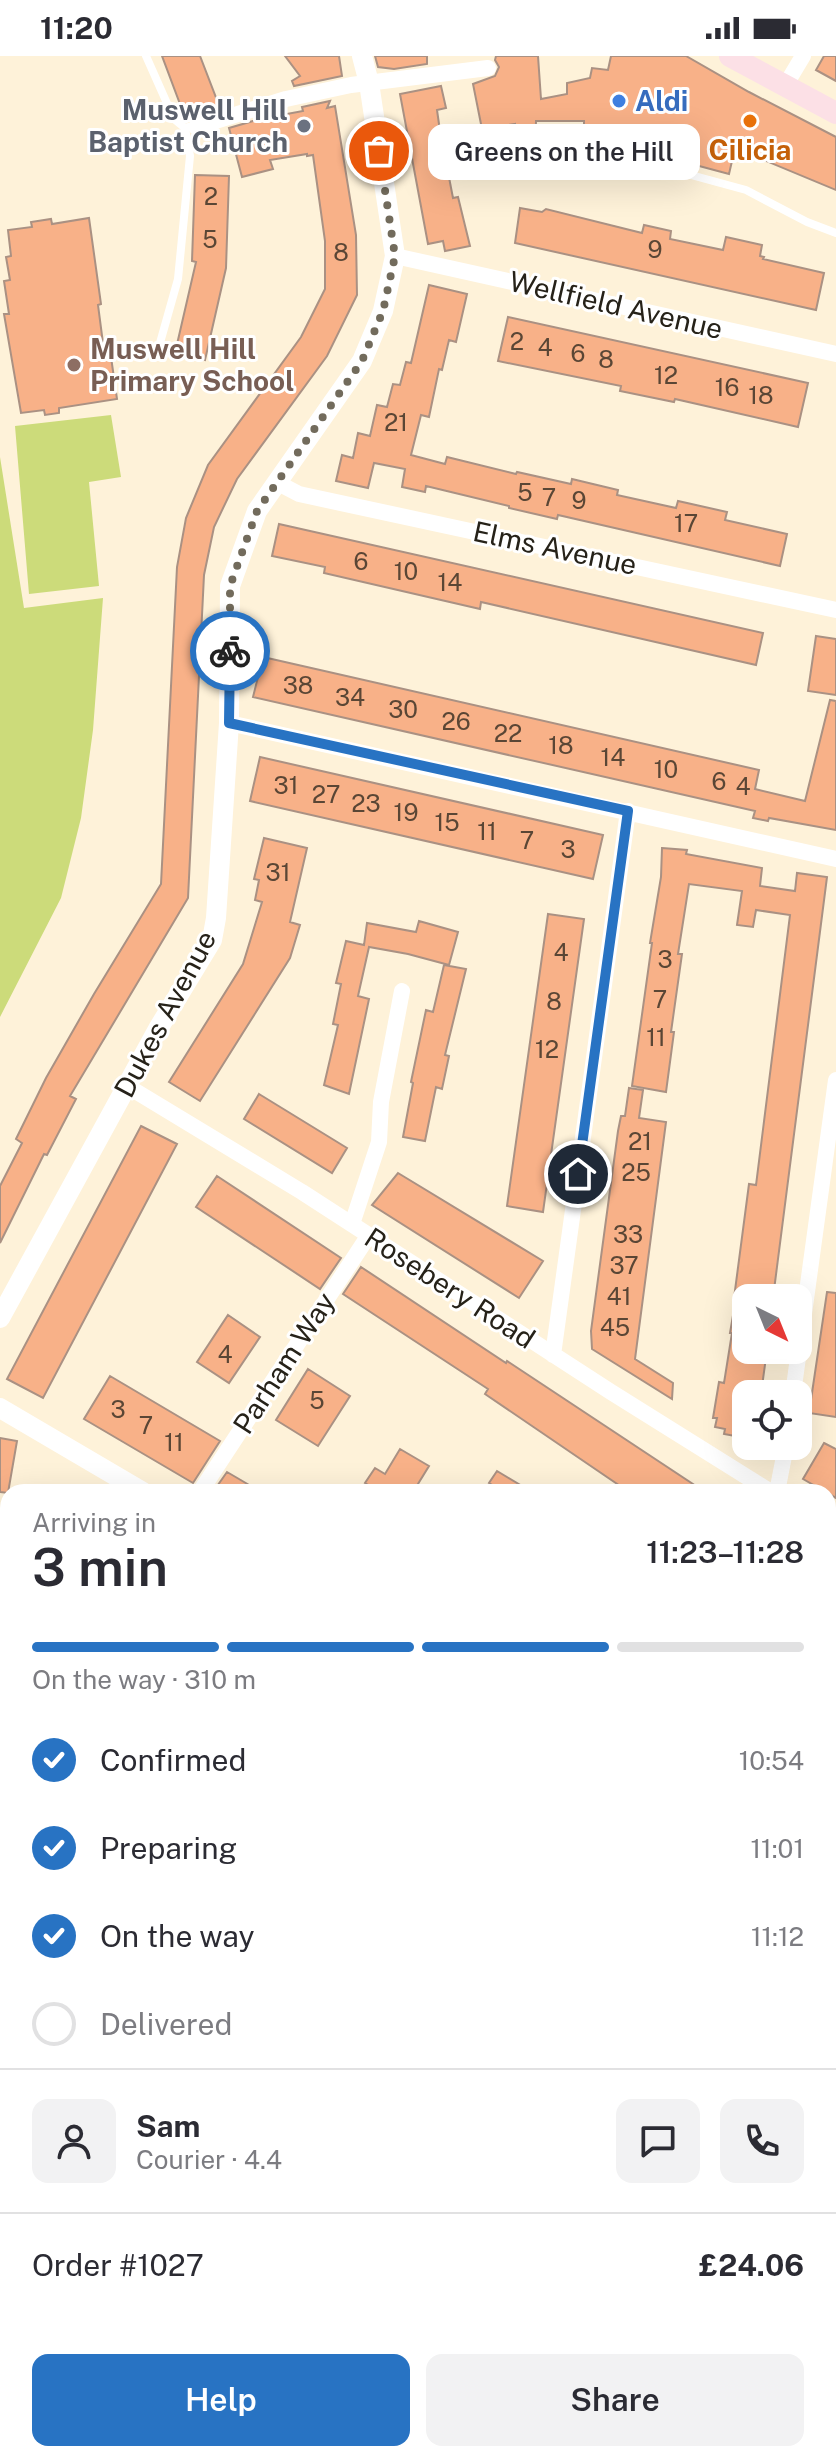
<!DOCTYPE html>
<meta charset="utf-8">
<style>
body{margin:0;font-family:"Public Sans",sans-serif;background:#f2f2f3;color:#2b2b33;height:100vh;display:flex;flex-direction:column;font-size:30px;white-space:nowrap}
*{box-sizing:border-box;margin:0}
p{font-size:26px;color:#7c7c81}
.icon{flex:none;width:44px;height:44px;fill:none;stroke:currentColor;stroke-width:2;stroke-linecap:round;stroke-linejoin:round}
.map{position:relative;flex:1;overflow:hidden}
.sheet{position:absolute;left:0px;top:1428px;width:836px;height:978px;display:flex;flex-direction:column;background:#fff;border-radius:24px 24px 0 0;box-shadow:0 8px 32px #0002}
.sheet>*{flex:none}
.needle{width:52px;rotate:137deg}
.buttons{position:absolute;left:732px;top:1228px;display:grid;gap:16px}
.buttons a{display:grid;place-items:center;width:80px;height:80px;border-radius:16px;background:#fff;box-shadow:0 8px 32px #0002;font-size:40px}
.pin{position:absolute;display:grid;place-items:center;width:68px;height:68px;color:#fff;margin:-34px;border:4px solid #fff;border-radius:50%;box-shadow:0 2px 8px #0007}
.courier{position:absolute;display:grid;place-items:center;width:80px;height:80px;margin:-40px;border:6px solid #2873c3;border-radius:50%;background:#fff;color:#222;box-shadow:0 2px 10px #0007}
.bubble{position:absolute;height:56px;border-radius:16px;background:#fff;box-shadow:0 8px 32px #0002;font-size:26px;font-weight:600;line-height:56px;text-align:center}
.head em{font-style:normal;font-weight:600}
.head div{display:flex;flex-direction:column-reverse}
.head{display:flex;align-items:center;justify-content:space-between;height:136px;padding:0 32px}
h1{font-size:52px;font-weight:600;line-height:60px}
.bar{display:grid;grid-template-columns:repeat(4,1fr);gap:12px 8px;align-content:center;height:96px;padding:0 32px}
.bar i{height:10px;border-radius:6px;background:#e1e1e2}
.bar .current{background:#2873c3}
.bar p{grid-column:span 4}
.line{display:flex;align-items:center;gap:20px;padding:0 32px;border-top:2px solid #e1e1e2}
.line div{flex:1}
.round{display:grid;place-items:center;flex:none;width:84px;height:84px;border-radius:16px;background:#f2f2f3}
ol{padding:0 32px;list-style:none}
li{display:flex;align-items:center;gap:24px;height:88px}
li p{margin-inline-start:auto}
li .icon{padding:8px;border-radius:50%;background:#2873c3;color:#fff;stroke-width:4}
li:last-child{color:#7c7c81}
li i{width:44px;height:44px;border:4px solid #e1e1e2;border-radius:50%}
.action{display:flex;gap:16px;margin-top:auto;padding:16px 32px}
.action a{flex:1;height:92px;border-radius:16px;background:#2873c3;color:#fff;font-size:32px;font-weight:600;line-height:92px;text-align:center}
.action a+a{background:#f2f2f3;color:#2b2b33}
.status{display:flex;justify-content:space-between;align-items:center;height:56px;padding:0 40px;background:#fff;direction:ltr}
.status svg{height:22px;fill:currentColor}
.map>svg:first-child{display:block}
.green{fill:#ccdb7a}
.water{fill:#bbd9f4}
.building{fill:#f8b188;stroke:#aa9183;stroke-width:2}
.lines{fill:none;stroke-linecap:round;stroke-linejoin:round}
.service{stroke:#fff;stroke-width:8}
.minor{stroke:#fff;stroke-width:16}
.tertiary{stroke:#fff;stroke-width:20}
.secondary{stroke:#fce0e6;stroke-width:22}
.done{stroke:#726b5c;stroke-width:8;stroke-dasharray:0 14.4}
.route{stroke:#2873c3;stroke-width:10}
.shop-dot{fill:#3f7fe0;stroke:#fff;stroke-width:3}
.food-dot{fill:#e8710a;stroke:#fff;stroke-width:3}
.worship-dot{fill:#6b7280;stroke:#fff;stroke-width:3}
.education-dot{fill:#8d6e63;stroke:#fff;stroke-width:3}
.labels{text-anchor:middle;stroke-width:6;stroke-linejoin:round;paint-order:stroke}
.number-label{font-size:24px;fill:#5a4635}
.shop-label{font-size:28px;font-weight:bold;fill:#366cbe;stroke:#fff;text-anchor:start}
.worship-label{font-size:28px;font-weight:bold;fill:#5b616d;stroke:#fff;text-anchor:end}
.food-label{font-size:28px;font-weight:bold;fill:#c56008;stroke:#fff}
.street-label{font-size:28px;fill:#262219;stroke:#fff}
.education-label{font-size:28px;font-weight:bold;fill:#785e54;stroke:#fff;text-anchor:start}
</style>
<div class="status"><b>11:20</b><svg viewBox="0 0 49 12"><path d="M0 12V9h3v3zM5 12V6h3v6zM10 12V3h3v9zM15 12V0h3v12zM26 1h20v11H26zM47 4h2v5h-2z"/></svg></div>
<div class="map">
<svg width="836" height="2405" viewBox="0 0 836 2405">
<rect width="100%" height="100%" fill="#fef2d9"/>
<path class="green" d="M111 359 121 421 89 426 99 530 29 538 15 370Z
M0 401 24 552 103 542 93 674 81 762 61 842 0 961Z
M0 2072 8 2073V2398H167L166 2405H0Z"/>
<path class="water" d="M8 2298V2383L0 2386V2303Z
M49 2398H129L134 2405H56Z"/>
<path class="building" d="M162 0H200L220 52 186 64Z
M285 0H339L342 20 294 30 292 25 300 20Z
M375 0H427V8L394 13 378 11Z
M496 0H538L541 43 567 38V27L590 22 592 12 608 14 611 0H686L749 36 836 81V134L735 92 729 118 643 95 646 79 618 91 592 82 593 76 584 72V65H536L535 105 512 104 515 68 482 73 473 28 495 20 499 11 495 4Z
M824 0H836V25L816 14Z
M441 30 446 52 437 54 440 75 453 142 458 141 470 190 445 195 443 185 428 188 400 38Z
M330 45 327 52 335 50 356 179 357 239 327 300 237 423 214 471 204 519 188 842 70 1040 76 1043 47 1099 44 1098 0 1187V1130L22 1087 16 1083 46 1022 94 938 161 828 177 511 186 462 208 409 301 281 325 233V185L313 99 307 100V98L270 104 273 113 242 121 229 72 260 63 303 55 302 51Z
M195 119 229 120 226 212 205 304 175 297 196 206 192 205Z
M520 152 542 156 546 153 642 177 644 169 671 175 670 183 723 194 726 181 762 189 760 200 764 201 763 203 824 217 816 254 515 187Z
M89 162 101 248 98 249 104 295 110 294 117 343 59 352V357L45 359 44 354 21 357 4 258H9L4 225 10 224 6 201 11 200 8 174 32 171 31 166 51 163 52 168Z
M429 229 467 238 456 286 449 284 442 314 439 313 429 361 421 359 411 399 445 408 447 401 516 418 517 416 571 428 572 423 618 434 617 439 676 452 678 445 727 456 725 464 787 478 780 510 558 459 557 463 509 452V450L426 430 425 436 402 431 405 413 374 407 368 432 336 425 342 399 353 402 358 377 370 380 377 349 387 351 393 328 400 329 406 306 411 307Z
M508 261 808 327 798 371 675 343 674 346 620 335 621 330 498 305Z
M279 468 763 577 756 609 481 546 480 553 324 517 325 511 272 500Z
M816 580 836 583V639L808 635Z
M263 601 759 714 755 733 805 745 830 644 836 645V774L769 762 768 765 753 762 755 755 253 641Z
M260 701 603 779 593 823 250 745Z
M264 782 307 792 290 866 300 869 290 902 200 1045 169 1026 243 908 262 846 255 844 259 824 254 823Z
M662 792 687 794 686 798 762 812 760 830 795 835 797 817 827 821 773 1242H746V1294H767L761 1338H746V1382L724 1378 725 1373 715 1371 717 1362H713L719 1326 724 1327 732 1277H730L736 1242H734L749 1128 756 1129 790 859 756 854 753 871 737 869 742 835 689 828 678 898H682L671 976H674L666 1036 632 1030 652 887H650L661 821Z
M548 858 584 863 543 1156 507 1150Z
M419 865 458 876 449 909 408 898 369 891 358 940 369 943 349 1038 324 1029 338 969 333 968 341 928 336 927 346 885 364 889 367 867 416 876Z
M444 909 466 913 445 999 449 1000 442 1033 436 1031 425 1085 403 1081 413 1027 411 1026 426 954 433 956Z
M629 1032 643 1034 639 1062 666 1066 635 1303 673 1327 672 1343 592 1293 591 1275 618 1075 621 1060H625Z
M259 1038 347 1092 332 1117 244 1063Z
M141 1070 177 1088 43 1342 7 1323Z
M398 1117 543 1205 519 1242 372 1149Z
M217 1120 341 1202 320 1233 196 1151Z
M361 1211 506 1307 507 1305 705 1436H629L485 1338 488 1333 343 1238Z
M827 1236 836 1237V1361L809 1357Z
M228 1259 260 1281 229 1327 197 1306Z
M308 1313 350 1340 318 1390 276 1364Z
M110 1320 220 1385 193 1427 84 1363Z
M0 1382 17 1385 8 1437 0 1436Z
M824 1387 836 1393V1442L803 1423Z
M400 1393 429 1410 413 1436H380L365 1427 375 1412 385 1418Z
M497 1415 532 1436H504L489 1427Z
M227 1416 239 1423 261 1436H213Z"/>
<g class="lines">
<path class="service" d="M146 0 174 63 185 72 189 71
M658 110 746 134 807 166 836 177
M156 301 178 223 190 100 185 72"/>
<path class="minor" d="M785 30 803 0
M196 71 286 43 351 29 488 12
M395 200 836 298
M276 426 299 438 836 554
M229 667 836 803
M127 1030 302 1136 611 1336 771 1436
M352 1168 379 1086 381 1046 402 935
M553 1299 628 755
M793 1338 836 1024
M200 1436 369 1179
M777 1436 786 1390
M828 1473 836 1478
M0 1788 8 1789
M0 2053 8 2054
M828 2123H836
M828 2352 836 2345
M700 2398 707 2405
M293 2405V2398
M765 2405 773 2398"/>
<path class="tertiary" d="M0 1262 158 973 212 884 216 862 229 667 230 530 257 455 362 305 383 255 395 200 369 27 362 0
M0 1352 143 1436
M828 1851 836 1856"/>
<path class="secondary" d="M730 0 836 57"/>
</g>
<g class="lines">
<path class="done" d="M230 595V530L257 455 362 305 383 255 395 200 379 95"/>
<path class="route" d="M230 595 229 667 628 755 578 1118"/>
</g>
<circle class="shop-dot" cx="619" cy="45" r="8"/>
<circle class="food-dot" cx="750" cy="65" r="8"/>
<circle class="worship-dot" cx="304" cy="70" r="8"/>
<circle class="education-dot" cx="74" cy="309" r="8"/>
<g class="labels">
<g class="number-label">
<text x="211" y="149">2</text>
<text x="210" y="192">5</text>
<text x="655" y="202">9</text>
<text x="341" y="205">8</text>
<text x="517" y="294">2</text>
<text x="545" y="300">4</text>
<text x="578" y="306">6</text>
<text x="606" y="312">8</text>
<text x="666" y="328">12</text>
<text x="727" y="340">16</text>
<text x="761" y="348">18</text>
<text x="396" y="375">21</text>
<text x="525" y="445">5</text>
<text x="549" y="450">7</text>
<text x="579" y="453">9</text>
<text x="686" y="476">17</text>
<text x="361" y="514">6</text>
<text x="406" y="524">10</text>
<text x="450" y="535">14</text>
<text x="298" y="638">38</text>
<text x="350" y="650">34</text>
<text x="403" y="662">30</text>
<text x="456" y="674">26</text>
<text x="508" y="686">22</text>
<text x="561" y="698">18</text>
<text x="613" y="710">14</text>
<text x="666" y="722">10</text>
<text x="719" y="734">6</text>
<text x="286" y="738">31</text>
<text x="743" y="739">4</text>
<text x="326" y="747">27</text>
<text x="366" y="756">23</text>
<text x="406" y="765">19</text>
<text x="447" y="775">15</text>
<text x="487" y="784">11</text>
<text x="527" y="793">7</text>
<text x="568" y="802">3</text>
<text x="278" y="825">31</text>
<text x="561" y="905">4</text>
<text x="665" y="912">3</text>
<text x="660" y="952">7</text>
<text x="554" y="954">8</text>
<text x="656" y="990">11</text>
<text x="547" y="1002">12</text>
<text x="640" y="1094">21</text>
<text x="636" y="1125">25</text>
<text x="628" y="1187">33</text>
<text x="624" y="1218">37</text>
<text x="619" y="1249">41</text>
<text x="615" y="1280">45</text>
<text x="225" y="1307">4</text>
<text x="317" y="1353">5</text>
<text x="118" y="1362">3</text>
<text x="146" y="1378">7</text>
<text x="174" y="1395">11</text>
</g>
<g class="shop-label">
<text x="635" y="55">Aldi</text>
</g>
<g class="worship-label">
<text x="288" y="64">Muswell Hill<tspan x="288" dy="32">Baptist Church</tspan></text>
</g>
<g class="food-label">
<text x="750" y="104">Cilicia</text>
</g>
<g class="street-label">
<text transform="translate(616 249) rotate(13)" y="10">Wellfield Avenue</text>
<text transform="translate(555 492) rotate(12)" y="10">Elms Avenue</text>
<text transform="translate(165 958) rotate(-62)" y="10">Dukes Avenue</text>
<text transform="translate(450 1232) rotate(33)" y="10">Rosebery Road</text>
<text transform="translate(284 1307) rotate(-57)" y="10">Parham Way</text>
</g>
<g class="education-label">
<text x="90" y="303">Muswell Hill<tspan x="90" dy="32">Primary School</tspan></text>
</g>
</g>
</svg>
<div class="buttons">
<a><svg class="needle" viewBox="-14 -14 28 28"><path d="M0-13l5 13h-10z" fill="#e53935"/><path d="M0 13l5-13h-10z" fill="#7c7c81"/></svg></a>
<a><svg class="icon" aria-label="locate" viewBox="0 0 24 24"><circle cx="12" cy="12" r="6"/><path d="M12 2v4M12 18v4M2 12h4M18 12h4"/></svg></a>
</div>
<div class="pin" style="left:379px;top:95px;background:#ea580c"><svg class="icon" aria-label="bag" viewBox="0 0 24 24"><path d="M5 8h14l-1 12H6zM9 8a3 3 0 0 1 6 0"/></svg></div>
<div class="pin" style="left:578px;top:1118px;background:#1f2937"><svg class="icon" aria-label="home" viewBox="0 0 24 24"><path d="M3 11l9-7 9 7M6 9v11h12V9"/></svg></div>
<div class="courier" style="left:230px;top:595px"><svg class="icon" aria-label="bike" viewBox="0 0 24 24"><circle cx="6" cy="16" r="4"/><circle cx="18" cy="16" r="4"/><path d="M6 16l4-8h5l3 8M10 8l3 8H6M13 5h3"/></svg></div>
<div class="bubble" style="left:428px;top:68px;width:272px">Greens on the Hill</div>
<section class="sheet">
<div class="head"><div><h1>3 min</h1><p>Arriving in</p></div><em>11:23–11:28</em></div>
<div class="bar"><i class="current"></i><i class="current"></i><i class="current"></i><i></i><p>On the way · 310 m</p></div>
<ol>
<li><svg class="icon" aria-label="check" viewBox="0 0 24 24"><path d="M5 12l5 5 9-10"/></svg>Confirmed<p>10:54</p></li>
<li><svg class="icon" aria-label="check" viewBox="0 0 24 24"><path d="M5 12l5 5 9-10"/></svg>Preparing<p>11:01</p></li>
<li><svg class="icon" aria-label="check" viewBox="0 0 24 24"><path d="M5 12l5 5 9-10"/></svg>On the way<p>11:12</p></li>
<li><i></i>Delivered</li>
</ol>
<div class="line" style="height:144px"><a class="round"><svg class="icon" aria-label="person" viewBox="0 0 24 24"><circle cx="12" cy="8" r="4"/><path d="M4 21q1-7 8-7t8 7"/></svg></a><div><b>Sam</b><p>Courier · 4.4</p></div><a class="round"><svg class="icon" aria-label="chat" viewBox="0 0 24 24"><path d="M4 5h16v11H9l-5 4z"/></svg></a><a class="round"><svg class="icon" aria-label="phone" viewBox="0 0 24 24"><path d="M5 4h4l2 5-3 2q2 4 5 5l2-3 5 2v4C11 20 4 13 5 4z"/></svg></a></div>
<div class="line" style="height:104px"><div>Order #1027</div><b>£24.06</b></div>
<div class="action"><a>Help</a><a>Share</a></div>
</section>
</div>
